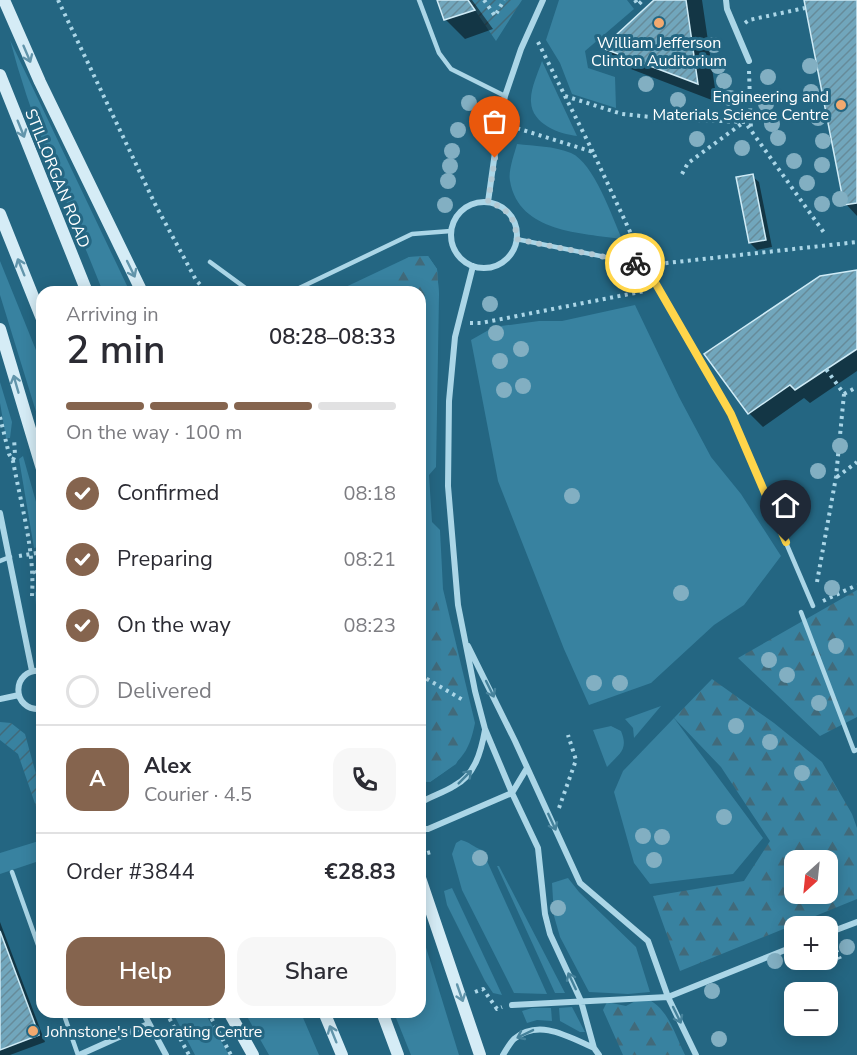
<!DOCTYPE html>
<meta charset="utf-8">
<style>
body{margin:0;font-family:"Nunito Sans",sans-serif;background:#f7f7f7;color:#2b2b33;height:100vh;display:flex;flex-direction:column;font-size:22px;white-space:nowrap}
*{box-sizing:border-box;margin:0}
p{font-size:20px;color:#7c7c81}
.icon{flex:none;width:33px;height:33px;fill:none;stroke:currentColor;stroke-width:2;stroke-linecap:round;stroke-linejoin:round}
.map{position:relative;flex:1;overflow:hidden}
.panel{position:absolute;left:36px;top:286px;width:390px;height:732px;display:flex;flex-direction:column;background:#fff;border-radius:18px;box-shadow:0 3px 15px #0003}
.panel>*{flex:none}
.needle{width:39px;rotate:207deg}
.controls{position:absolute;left:784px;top:850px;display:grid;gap:12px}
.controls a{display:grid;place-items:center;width:54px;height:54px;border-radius:12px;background:#fff;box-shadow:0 3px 15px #0003;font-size:30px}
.pin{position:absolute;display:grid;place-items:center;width:51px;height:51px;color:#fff;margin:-62px -26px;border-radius:50% 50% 50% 0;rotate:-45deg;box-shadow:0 0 6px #0007}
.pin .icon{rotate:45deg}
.courier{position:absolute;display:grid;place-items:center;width:60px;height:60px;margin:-30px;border:4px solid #ffd54a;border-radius:50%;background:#fff;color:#222;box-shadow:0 2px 8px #0007}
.summary em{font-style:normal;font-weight:600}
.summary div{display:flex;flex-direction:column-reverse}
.summary{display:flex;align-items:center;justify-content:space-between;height:102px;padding:0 30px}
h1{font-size:39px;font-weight:600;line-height:45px}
.bar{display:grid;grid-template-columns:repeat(4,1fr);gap:9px 6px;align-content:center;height:72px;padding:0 30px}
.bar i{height:8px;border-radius:4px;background:#e1e1e2}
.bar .on{background:#85644e}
.bar p{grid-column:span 4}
.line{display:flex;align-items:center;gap:15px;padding:0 30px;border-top:2px solid #e1e1e2}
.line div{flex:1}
.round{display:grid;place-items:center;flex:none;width:63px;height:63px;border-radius:18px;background:#f7f7f7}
ol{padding:0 30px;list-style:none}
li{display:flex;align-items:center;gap:18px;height:66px}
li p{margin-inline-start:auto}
li .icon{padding:6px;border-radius:50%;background:#85644e;color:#fff;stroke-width:4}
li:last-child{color:#7c7c81}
li i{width:33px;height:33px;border:3px solid #e1e1e2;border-radius:50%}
.cta{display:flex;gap:12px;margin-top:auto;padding:12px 30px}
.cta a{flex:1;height:69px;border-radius:18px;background:#85644e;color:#fff;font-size:24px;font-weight:600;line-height:69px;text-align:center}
.cta a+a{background:#f7f7f7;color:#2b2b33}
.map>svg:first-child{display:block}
.grass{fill:#3882a0}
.forest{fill:url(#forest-firs);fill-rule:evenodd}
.garden{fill:url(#garden-furrows)}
.shadow{fill:#0007}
.building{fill:url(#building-hatch);stroke:#cfebf6;stroke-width:1.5}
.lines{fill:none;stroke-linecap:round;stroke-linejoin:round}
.path{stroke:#abd6e7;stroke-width:4;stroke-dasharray:3 4.5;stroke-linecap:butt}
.lane{stroke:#abd6e7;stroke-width:4.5}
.street{stroke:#abd6e7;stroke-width:6}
.secondary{stroke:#d5ecf6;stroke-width:12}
.tree{fill:#82afc2}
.oneway{stroke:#6295ab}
.oneway2{stroke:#46829b}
.done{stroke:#b2c9d3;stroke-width:6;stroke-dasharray:0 10.8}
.route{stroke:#ffd54a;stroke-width:8}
.poi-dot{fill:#f2a96f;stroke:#246682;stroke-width:2}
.labels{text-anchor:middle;stroke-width:6;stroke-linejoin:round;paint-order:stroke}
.poi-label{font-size:16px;fill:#fff;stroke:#246682}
.street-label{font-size:16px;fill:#fff;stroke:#246682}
</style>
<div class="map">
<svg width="857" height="1055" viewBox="0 0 857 1055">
<defs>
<pattern id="forest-firs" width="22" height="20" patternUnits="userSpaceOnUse" patternTransform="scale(1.5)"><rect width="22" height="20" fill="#3882a0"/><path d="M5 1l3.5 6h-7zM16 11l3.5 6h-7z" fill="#416a7a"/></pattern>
<pattern id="garden-furrows" width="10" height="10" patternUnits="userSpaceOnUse" patternTransform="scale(1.5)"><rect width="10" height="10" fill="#3882a0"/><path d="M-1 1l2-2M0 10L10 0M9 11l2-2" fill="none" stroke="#416a7a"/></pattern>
<pattern id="building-hatch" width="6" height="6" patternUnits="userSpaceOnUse" patternTransform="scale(1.5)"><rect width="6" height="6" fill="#71a6bc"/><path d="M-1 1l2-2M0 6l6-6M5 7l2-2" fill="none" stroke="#668b9a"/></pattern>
</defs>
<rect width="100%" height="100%" fill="#246682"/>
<path class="grass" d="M559 0H627L634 9 585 51 588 68 615 77 616 108 572 94 560 63 546 40Z
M10 40 130 292H103C70 209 33 127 10 40Z
M542 61 577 136C559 134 532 124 531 102 530 89 538 73 542 61Z
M517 144C534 146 554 146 571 153 594 163 612 217 622 239 582 233 519 233 510 181 508 171 514 155 517 144Z
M428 256 437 269 439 295 436 467 429 475 432 522 440 530 443 589 475 723C468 758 458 762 430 782L420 781V292H335L409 257Z
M0 261 42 365V431L0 295Z
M635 305 679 397 711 457 741 494 781 556 744 605 714 625 651 683 589 705 564 649 498 481 471 340 494 327 539 321H562Z
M0 382 12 422 10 438H6L0 403Z
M23 456 42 523V529L38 531 42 546 34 548 19 459Z
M38 591 42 612V650L38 632 35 592Z
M661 706 634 738 633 728 625 719Z
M674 718 763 838 733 874 650 884 634 863 614 792 623 771Z
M611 726 621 731C629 750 619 754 607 767L593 730Z
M42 840V860L0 874V853Z
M461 840C470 842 473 847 482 850L547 994 514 993 462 890 452 854 456 843Z
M497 866H499L565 993H555Z
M568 878 579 892 636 947 650 992 628 994 589 992 560 937 554 916 552 883Z
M452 888 497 984 502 995 493 993 485 981 447 905 444 891Z
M420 928 459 1055H411L394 1013 420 1012Z
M572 1007 585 1032H580L560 1021 559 1008Z
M532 1008H551L552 1021 537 1020 527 1023 522 1011Z
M173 1013H205L229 1055H195Z
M245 1013H301L319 1055H269Z"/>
<path class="forest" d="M428 256 437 269 439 295 420 315V292H361L393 282 398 265 409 257Z
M420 570 437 601 446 632 456 648 460 677 458 713 464 749 456 764 430 782 420 781Z
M857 590V717L820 736 738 658Z
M712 679 774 723 822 762 852 814 857 828V899L680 971 653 896 744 881 770 841 721 767 674 718ZM795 861H828V894H795Z
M643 997C668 1006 674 1033 685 1055H623L603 1010 607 1002 626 1006Z"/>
<path class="garden" d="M468 0H522L496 41Z
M0 722 11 723 25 734 42 796V824L18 754 0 740Z"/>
<path class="shadow" d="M438 0H472L493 29 465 39 445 19Z
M656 0H702L717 102 623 66 604 48Z
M806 0H857V216L846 204Z
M752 176 759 182 772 247 757 250 750 243Z
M857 272V371L810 403 804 398 763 427 749 413Z
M0 922 45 1042 10 1055H0Z"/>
<path class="building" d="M437 0H468L475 10 444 20Z
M654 0H686L698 84 602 48Z
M804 0H857V203L844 205Z
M753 174 766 240 749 243 736 177Z
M857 270V349L795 390 790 385 748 414 704 354 820 276Z
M0 931 39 1035 0 1050Z"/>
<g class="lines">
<path class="path" d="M58 0 155 204 196 280 207 292
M484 0 495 16 504 0
M635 0 638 5 643 0
M745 23 749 20 805 8
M538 42 593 152
M749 71 751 130
M565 96 622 114 670 119 745 122 825 234
M510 126 593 152 639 251
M682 174 688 163 744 122
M658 264 857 242
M470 323H481L645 291
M844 394 857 387
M0 417 9 454 13 461C21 505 35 551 32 596
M13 460 15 455 14 438
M837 477 857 462
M19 556 42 552
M420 570V575
M34 571 38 578 42 597
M817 582 836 477 844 394 826 369
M823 601 857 585
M420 675 463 700
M559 808 576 760 568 735
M420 855 431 852
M833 943 840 959
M475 992 483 989 497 1009 502 1007
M166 1012 189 1055
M208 1012 231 1055"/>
<path class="lane" d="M419 0 439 53 451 69 505 96
M516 239 645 265 731 414 813 606
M210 262 251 292
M291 292 412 234 451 231
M0 561 10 557
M801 612 854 751 857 750
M12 872 42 956
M63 1012 78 1055"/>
<path class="street" d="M726 0 727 9 749 61
M488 202 499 124 505 96 521 49 543 0
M451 235a33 33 0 1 1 66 0a33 33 0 1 1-66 0Z
M473 266 455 337 449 401 448 486 458 605 475 691 485 729 512 793 538 848 545 914 550 934 581 1001 594 1048 599 1055
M0 513 32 671
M468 646 515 741 580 883 648 941 668 997 696 1055
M42 671C11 667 10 712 42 709
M0 699 19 695
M420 803C431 796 443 793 454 786 475 775 481 752 485 730
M420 829H428L512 793 527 768
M828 933 857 922
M512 1005 668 997 795 946
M143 1012 166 1055
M79 1055 148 1024
M503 1055C506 1050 510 1043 514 1039 539 1018 569 1037 594 1048"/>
<path class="secondary" d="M4 0 40 82 142 292
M0 75 87 292
M0 214 42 319
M0 329 42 469
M420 878 480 1055
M229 1012 253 1055
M324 1012 342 1055
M382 1012 398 1055"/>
</g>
<g class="tree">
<circle cx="714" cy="45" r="8"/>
<circle cx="718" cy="66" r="8"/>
<circle cx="810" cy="66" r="8"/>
<circle cx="768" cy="77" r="8"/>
<circle cx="724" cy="81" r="8"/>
<circle cx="646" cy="84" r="8"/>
<circle cx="811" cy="92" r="8"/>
<circle cx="730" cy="98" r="8"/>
<circle cx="678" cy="100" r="8"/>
<circle cx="469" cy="103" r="8"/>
<circle cx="766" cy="104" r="8"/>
<circle cx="818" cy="118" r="8"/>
<circle cx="772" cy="124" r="8"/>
<circle cx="458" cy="130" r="8"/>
<circle cx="778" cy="138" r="8"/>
<circle cx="697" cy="139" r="8"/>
<circle cx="823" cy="141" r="8"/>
<circle cx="742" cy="148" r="8"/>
<circle cx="452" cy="151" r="8"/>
<circle cx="794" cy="161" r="8"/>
<circle cx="822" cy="165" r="8"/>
<circle cx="450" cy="166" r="8"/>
<circle cx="448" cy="181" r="8"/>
<circle cx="807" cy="183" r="8"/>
<circle cx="840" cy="199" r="8"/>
<circle cx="822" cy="204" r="8"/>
<circle cx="445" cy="205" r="8"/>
<circle cx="490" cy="304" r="8"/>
<circle cx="496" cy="333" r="8"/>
<circle cx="521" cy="349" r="8"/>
<circle cx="500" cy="361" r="8"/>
<circle cx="523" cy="386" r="8"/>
<circle cx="504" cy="390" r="8"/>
<circle cx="840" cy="446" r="8"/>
<circle cx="818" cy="471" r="8"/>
<circle cx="572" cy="496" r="8"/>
<circle cx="832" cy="588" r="8"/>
<circle cx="681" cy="593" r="8"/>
<circle cx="836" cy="646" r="8"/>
<circle cx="769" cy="660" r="8"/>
<circle cx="787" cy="675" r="8"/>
<circle cx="594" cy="683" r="8"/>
<circle cx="620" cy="683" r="8"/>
<circle cx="819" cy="703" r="8"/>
<circle cx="736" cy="726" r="8"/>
<circle cx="770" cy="742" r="8"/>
<circle cx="802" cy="773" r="8"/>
<circle cx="724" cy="817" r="8"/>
<circle cx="643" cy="836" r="8"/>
<circle cx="662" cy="837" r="8"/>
<circle cx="480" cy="858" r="8"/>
<circle cx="654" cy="860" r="8"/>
<circle cx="558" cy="908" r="8"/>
<circle cx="847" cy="947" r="8"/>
<circle cx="775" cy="961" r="8"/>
<circle cx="712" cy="991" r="8"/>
<circle cx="719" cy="1039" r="8"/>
</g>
<defs><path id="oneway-shaft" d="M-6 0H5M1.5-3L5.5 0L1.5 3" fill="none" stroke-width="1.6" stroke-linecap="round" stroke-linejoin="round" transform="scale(1.5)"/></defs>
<g class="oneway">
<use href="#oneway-shaft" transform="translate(27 54) rotate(67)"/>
<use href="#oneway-shaft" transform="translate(21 129) rotate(68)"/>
<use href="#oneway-shaft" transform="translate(21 267) rotate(-112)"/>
<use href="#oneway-shaft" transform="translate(131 269) rotate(64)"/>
<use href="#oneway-shaft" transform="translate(16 384) rotate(-106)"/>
<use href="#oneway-shaft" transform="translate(460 993) rotate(71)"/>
<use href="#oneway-shaft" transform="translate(333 1034) rotate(-112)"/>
</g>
<g class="oneway2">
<use href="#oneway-shaft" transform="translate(490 689) rotate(64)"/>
<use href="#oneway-shaft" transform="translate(465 777) rotate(-45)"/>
<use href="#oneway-shaft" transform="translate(552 822) rotate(65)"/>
<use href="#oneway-shaft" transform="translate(572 981) rotate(-115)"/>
<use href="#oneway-shaft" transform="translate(677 1015) rotate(64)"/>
<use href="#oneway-shaft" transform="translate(525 1034) rotate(154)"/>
</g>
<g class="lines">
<path class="done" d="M495 158 488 202C506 207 517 219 516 239L635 263"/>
<path class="route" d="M635 263 645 265 731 414 786 542"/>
</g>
<g class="poi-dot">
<circle cx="659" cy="23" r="6"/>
<circle cx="841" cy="105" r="6"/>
<circle cx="33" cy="1031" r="6"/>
</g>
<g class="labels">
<g class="poi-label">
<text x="659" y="48">William Jefferson<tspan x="659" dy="18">Clinton Auditorium</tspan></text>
<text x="829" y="102" text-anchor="end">Engineering and<tspan x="829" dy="18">Materials Science Centre</tspan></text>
<text x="45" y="1037" text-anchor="start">Johnstone's Decorating Centre</text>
</g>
<g class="street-label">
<text transform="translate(58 178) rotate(68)" y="6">STILLORGAN ROAD</text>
</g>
</g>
</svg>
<div class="controls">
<a><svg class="needle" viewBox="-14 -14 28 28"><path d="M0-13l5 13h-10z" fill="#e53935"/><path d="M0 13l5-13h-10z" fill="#7c7c81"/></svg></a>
<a>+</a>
<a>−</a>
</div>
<div class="pin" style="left:495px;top:158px;background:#ea580c"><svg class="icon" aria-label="bag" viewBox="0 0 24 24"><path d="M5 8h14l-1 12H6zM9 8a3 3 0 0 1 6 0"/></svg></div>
<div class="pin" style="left:786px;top:542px;background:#1f2937"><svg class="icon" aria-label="home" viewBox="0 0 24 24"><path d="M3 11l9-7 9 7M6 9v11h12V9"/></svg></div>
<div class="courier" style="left:635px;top:263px"><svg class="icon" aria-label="bike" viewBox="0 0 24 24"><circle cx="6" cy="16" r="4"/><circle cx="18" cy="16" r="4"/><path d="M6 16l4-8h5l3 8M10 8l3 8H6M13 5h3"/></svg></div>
<section class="panel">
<div class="summary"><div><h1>2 min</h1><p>Arriving in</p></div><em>08:28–08:33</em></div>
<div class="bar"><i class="on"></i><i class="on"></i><i class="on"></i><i></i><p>On the way · 100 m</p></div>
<ol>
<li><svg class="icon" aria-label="check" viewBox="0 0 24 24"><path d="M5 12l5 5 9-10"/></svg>Confirmed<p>08:18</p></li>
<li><svg class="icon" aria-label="check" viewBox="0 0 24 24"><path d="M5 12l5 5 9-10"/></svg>Preparing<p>08:21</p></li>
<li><svg class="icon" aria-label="check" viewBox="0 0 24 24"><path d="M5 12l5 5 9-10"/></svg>On the way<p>08:23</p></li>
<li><i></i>Delivered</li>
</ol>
<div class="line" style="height:108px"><b class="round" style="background:#85644e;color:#fff">A</b><div><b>Alex</b><p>Courier · 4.5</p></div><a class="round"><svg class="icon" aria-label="phone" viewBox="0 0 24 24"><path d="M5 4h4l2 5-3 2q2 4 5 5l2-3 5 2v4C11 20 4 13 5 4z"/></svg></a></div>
<div class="line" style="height:78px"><div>Order #3844</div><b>€28.83</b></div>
<div class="cta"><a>Help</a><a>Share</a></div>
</section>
</div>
